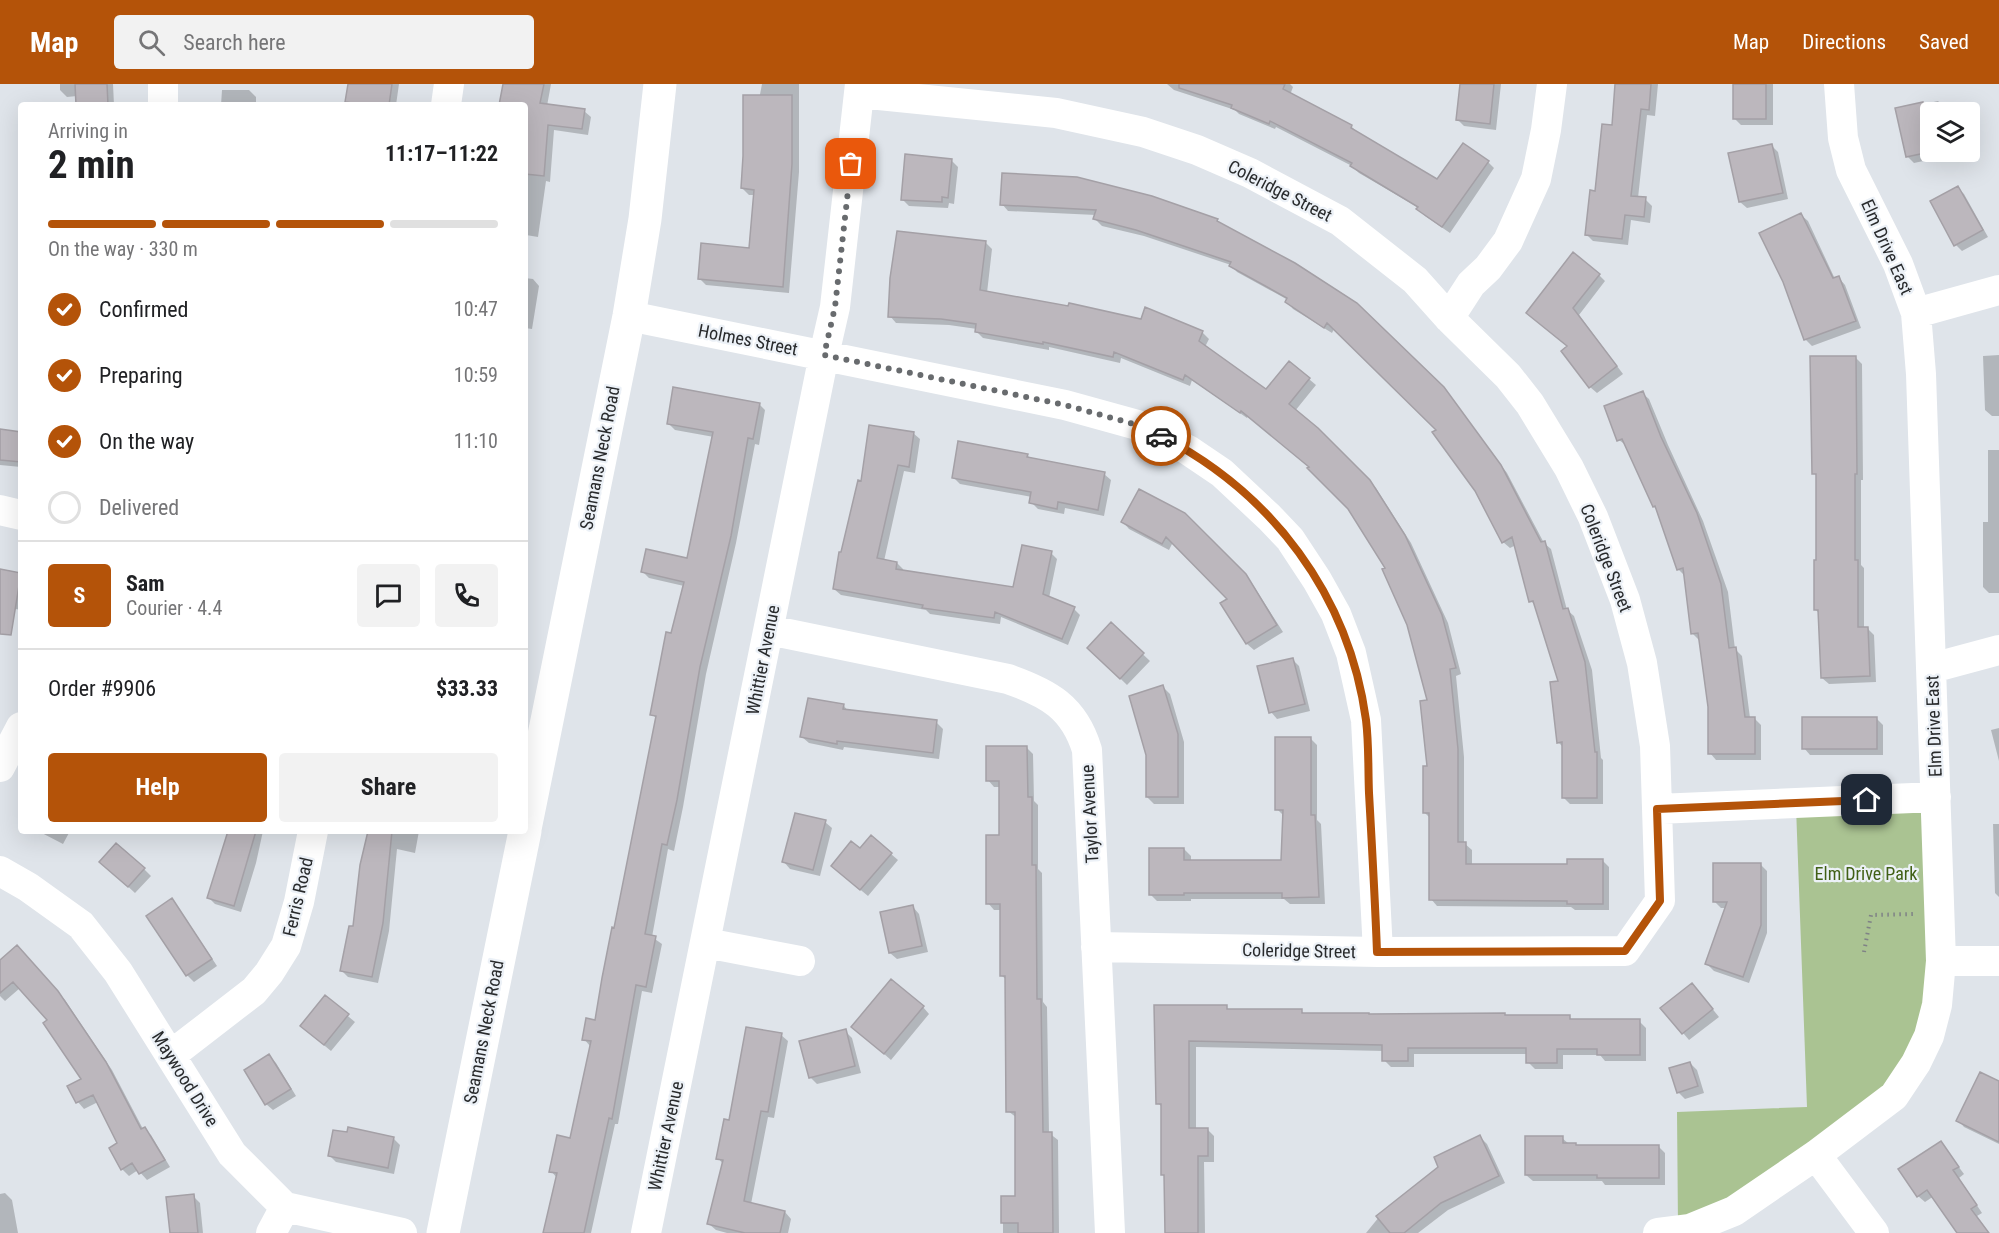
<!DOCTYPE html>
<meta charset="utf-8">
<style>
body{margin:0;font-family:"Roboto Condensed",sans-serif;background:#f2f2f2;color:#202124;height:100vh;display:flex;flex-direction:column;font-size:22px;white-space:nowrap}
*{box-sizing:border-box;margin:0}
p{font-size:20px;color:#757577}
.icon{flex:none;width:33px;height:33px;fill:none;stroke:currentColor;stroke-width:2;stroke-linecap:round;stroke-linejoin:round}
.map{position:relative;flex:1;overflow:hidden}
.panel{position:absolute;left:18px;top:18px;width:510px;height:732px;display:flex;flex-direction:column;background:#fff;border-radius:6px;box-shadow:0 6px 24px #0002}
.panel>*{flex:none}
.buttons{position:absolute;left:1920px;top:18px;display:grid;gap:12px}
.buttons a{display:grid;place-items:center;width:60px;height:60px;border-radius:6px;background:#fff;box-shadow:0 6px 24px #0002;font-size:30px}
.pin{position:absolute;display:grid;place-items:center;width:51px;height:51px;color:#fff;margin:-26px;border-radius:12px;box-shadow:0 3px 9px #0006}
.courier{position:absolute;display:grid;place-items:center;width:60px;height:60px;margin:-30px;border:4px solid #b45309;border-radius:50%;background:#fff;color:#222;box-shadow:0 2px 8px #0007}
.summary em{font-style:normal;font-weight:700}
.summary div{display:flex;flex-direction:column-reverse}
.summary{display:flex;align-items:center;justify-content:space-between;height:102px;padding:0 30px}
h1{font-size:39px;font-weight:700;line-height:45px}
.bar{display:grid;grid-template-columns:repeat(4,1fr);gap:9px 6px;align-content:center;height:72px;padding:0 30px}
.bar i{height:8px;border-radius:4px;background:#e0e0e0}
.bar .on{background:#b45309}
.bar p{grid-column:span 4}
.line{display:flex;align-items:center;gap:15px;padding:0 30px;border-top:2px solid #e0e0e0}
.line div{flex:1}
.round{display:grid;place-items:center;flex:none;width:63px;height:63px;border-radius:6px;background:#f2f2f2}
ol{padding:0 30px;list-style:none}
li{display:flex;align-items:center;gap:18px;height:66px}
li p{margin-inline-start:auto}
li .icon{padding:6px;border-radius:50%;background:#b45309;color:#fff;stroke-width:4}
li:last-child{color:#757577}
li i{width:33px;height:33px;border:3px solid #e0e0e0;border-radius:50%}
.primary-button{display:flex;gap:12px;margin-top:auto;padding:12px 30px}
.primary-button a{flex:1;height:69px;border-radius:6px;background:#b45309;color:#fff;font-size:24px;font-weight:700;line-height:69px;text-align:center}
.primary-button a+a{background:#f2f2f2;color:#202124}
header{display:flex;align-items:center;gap:36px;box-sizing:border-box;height:84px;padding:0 30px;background:#b45309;color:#fff}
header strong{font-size:28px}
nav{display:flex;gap:33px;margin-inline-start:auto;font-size:21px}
.search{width:420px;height:54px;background:#f2f2f2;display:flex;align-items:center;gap:15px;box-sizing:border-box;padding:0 21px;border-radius:6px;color:#757577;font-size:22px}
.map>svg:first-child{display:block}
.green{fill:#aac392}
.shadow{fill:#0003}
.building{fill:#bcb7bd;stroke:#a4a0a6;stroke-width:1.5}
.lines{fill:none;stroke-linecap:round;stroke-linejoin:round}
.path{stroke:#7f8286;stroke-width:4;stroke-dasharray:1.5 4.5;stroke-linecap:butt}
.street{stroke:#fff;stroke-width:30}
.secondary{stroke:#fff;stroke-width:33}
.done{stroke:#686b6e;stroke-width:6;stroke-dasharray:0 10.8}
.route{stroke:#b45309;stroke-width:8}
.labels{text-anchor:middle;stroke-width:4.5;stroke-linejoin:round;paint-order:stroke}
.street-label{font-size:18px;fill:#282a2c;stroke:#ecf1f7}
.park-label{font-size:18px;fill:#416016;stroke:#ecf1f7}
</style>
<header>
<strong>Map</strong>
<div class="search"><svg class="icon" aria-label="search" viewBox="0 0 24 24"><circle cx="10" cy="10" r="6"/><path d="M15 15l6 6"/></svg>Search here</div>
<nav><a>Map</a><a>Directions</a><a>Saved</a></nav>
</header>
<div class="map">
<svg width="1999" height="1149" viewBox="0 0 1999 1149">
<rect width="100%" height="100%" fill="#dfe4ea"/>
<path class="green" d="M1932 717 1934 921 1891 1008 1734 1123 1678 1143 1677 1028 1807 1023 1796 723Z"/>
<path class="shadow" d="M60 0H113L114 21H77V12L67 13 60 6Z
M349 0H399L396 21H346Z
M505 0H551L547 22 584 27 591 33 588 51 554 46 550 98 546 97 538 153 526 151 525 162V21H501Z
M762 0H799V88L789 209 706 201 699 194 750 165 755 111H749L742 104Z
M1167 0H1290L1293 3 1290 11 1351 42 1358 49 1438 97 1488 78 1494 84 1450 149 1425 132 1419 124 1359 89 1352 82 1276 43 1275 45 1239 30 1235 26 1174 6Z
M1462 0H1501L1496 46 1464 42 1458 36Z
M1617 0H1658L1655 32 1647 31 1638 114 1645 115 1652 122 1650 139 1631 136 1628 161 1593 157 1586 150 1613 42Z
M1734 0H1773V41H1741L1734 34Z
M222 6H249L256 13V21H221Z
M1938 17 1944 23 1946 28H1930V68H1955L1956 70 1914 79 1908 73 1897 26Z
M1772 62 1778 68 1788 115 1747 124 1740 118Z
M951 76 958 83 954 120 949 119 948 124 909 122 902 115Z
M1003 91 1217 136 1222 141 1356 220 1450 312 1507 389 1544 459 1551 465 1567 526 1574 532 1592 586 1601 674 1603 676V720H1570L1563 713V663L1558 658 1560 598 1536 522 1531 517 1516 461 1510 464 1503 458 1476 407 1438 346 1334 245 1332 249 1293 225 1287 218 1288 216 1237 188 1231 181 1144 152 1102 142 1095 135 1096 131 1008 127 1002 120Z
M1958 104 1964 110 1988 153 1962 167 1956 161Z
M1801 131 1808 137 1835 195 1839 194 1845 201 1861 244 1812 262 1805 255Z
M985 158 992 165 987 209 1202 248 1209 255 1205 263 1267 307 1290 279 1316 301 1295 327 1317 345 1376 404 1411 459 1448 539 1461 590 1456 592 1464 673V759L1472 766V782H1568L1603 777 1609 783V826H1575L1571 823 1437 822 1431 815V735L1424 728 1428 683 1429 617 1408 540 1388 484 1349 424 1310 383 1248 332 1247 334 1192 296 1190 302 1121 274 1120 279 1049 263V266L983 254 977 248V245L949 241 896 239 890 232Z
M1599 191 1605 197 1579 231 1623 290 1597 309 1590 303 1569 263 1528 229Z
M525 194 533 195 539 202 532 245 525 244Z
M1999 271V332H1992L1985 326 1983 272Z
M1855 273 1862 280 1863 396H1861V481L1864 484V544H1867L1874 551 1876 598 1829 600 1822 594 1820 530 1815 525 1818 478V393L1814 389Z
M1642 309 1649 315 1668 361 1703 437 1728 508 1735 565 1742 572 1750 634H1754L1761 641V676H1716L1710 669V623L1699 556 1692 549 1685 492 1678 485 1658 426 1654 423 1627 362 1619 356Z
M759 320 765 326 759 361 755 360 736 459 706 590 683 723 674 767 668 765 652 853 662 860 652 909 642 907 618 1040H615L591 1149H544L557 1094 551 1087 572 1056 590 962 584 955 596 938 657 635 652 630 684 502 649 494 643 488 688 476 714 353 675 346 668 339Z
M0 346 21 349V383L0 381Z
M913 349 920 355 915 389 904 387 884 477 897 479 903 485V488L1015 504 1051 469 1057 475 1049 514 1074 525 1080 531 1068 561 1001 533 1000 540 930 530 926 526 841 511 834 505 862 399Z
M1988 366H1999V509H1989L1983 503V438H1988Z
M1027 371 1032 376 1104 390 1111 396 1104 432 1065 424 1064 430 1038 425 1031 418 1032 413 960 400 954 394Z
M1184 430 1251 498 1283 548 1254 566 1247 560 1222 519 1230 515 1173 458 1169 466 1129 445 1123 438Z
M0 487 21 491V526L0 522Z
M1111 540 1150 577 1127 601 1089 564Z
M1292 575 1299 582 1310 627 1277 635 1271 628Z
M1163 603 1170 610 1184 658V720H1154L1147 713V671Z
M844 622 848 627 936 638 943 645 939 675 844 663 843 666 809 659 802 653Z
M1876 634 1883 641V671H1810L1804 664Z
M1999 644V677L1991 646Z
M1310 654 1317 661V736L1321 740 1325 820H1290L1284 815H1191V817H1157L1150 810 1184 765 1191 772V778H1283L1284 732 1277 725Z
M1026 663 1033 670 1034 717 1038 721V785L1042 789 1043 918 1047 923 1049 1049 1058 1056 1059 1149H1003V1113H1017V1034L1008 1027 1007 896 1002 892V826H994L988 819 1000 753V703H994L988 696Z
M825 738 832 744 820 792 790 785 784 778Z
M1993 740H1999V813L1995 809Z
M38 747H70L63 760Z
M223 747H263L256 779 241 828 215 820 209 814 229 750Z
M369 747H419L415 769 397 765 389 847 378 899 348 893 341 886 354 844Z
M860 766 891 770 898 776 868 812 839 788Z
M1760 780 1767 787V849L1749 899 1714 887 1707 880 1726 824H1721L1715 818Z
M108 784 144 785 151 792 135 809Z
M172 816 178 823 217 882 194 898 187 891 148 833Z
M913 823 919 830 928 868 897 875 890 869Z
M23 870 65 916 112 986 143 1045 151 1051 170 1083 147 1096 138 1086 129 1092 122 1085 119 1060 98 1018 84 1025 78 1018 69 1003 83 996 49 936 20 904 5 917 0 912V878Z
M1698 907 1719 933 1689 956 1662 924Z
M325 913 355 938 331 967 308 948Z
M923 923 929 930 891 976 860 949Z
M1156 923H1226L1230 927H1301L1305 930 1569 933 1573 937H1639L1646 944V977H1605L1600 971H1563V985H1535L1528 978V970H1414V983H1391L1384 976V967L1196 963V1045H1207L1214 1052V1078H1204L1205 1149H1167L1165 1093 1163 1091V1024L1158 1019Z
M845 947 852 954 861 989 817 1000 810 993Z
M781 951 788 957 774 1034 768 1033 751 1120 785 1128 791 1135 788 1149H727L716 1146 709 1140 723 1080 718 1074 730 1038Z
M269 972 276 979 296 1012 273 1026 266 1020Z
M1690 979 1697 986 1704 1009 1685 1015 1678 1008Z
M1999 999V1060L1964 1043 1958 1036Z
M1480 1053 1487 1060 1505 1099 1448 1126 1418 1149H1366L1379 1133Z
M393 1054 400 1061 394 1090 336 1078 330 1072Z
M1562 1054 1569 1060 1577 1062H1658L1665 1069V1101H1605L1602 1097H1533L1526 1091Z
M1940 1058 1964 1090 1959 1094 1982 1129 1977 1132 1989 1149H1959L1934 1112 1925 1118 1918 1112Z
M5 1109 12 1116 18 1149H0V1110Z
M193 1112 200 1119 203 1149H171Z"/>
<path class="building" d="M75 0H107L108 21H76Z
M348 0H392L389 21H367L345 18Z
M503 0H544L540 19 585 25 582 45 548 41 544 92 525 90V21H499Z
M1179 0H1285L1283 5 1352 41 1351 44 1437 95 1463 59 1489 77 1442 143 1416 125 1418 123 1350 82 1352 79 1270 37 1269 40 1231 24 1232 21 1179 4Z
M1460 0H1494L1490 40 1456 36Z
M1615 0H1651L1649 26 1641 25 1631 112 1646 113 1644 133 1625 131 1622 155 1585 151 1590 106 1595 107 1602 40 1612 41Z
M1733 0H1766V35H1733Z
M743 11H792V80L783 203 698 195 701 159 749 164 754 106 741 104 743 72Z
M1923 18 1925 28 1930 26V68L1906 73 1895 24Z
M1772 60 1783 109 1739 118 1728 69Z
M905 70 952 75 948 114 942 113V118L901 116Z
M1002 89 1077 93 1152 112 1218 135 1217 137 1295 179 1357 219 1444 303 1501 381 1541 458 1545 457 1563 525 1568 524 1585 578 1595 668H1597V714H1562V658L1557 659 1550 598 1558 597 1533 517 1529 518 1512 453 1502 459 1475 407 1432 348 1436 346 1327 239 1324 244 1285 218 1287 214 1229 182 1231 178 1136 146 1093 135 1096 126 1000 121Z
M1958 102 1983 146 1954 162 1930 117Z
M1801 129 1833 194 1839 192 1856 237 1804 256 1783 198 1759 149Z
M897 147 986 157 980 206 1068 222 1069 219 1141 235 1145 223 1203 247 1199 257 1266 305 1289 277 1310 294 1289 320 1318 344 1370 396 1405 451 1442 531 1456 584 1450 585 1458 665V758H1466V780H1567V775H1603V820H1567V817L1429 816V729H1423V682H1427L1420 617 1427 616 1407 541 1382 485 1385 484 1348 425 1307 384 1309 383 1241 327 1240 329 1185 291 1183 296 1114 268 1113 273 1043 258V260L975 248 976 240 941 235 888 233 890 194Z
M1573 168 1600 190 1573 224 1617 282 1589 304 1561 267 1567 262 1526 229Z
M1810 272H1856L1857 390H1855V476H1858V543H1868L1870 592 1821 594 1818 526H1814V476H1816V390H1812Z
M673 303 760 319 753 355 748 354 731 452 700 583 677 716 667 761 662 760 645 850 656 852 646 903 636 901 612 1035 609 1034 584 1149H543L557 1089 549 1088 557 1051 570 1054 591 957 582 956 586 934 595 936 602 894 612 843 614 844 656 632 650 631 666 548 671 549 684 498 641 488 646 465 687 474 713 348 667 340Z
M1643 307 1661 353 1697 429 1721 500 1729 564 1736 563 1745 633H1755V670H1708V623L1698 549 1691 550 1683 484 1677 486 1655 422 1653 423 1622 355 1617 357 1604 322Z
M869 341 914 348 909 383 898 381 877 474 897 478 896 485 1013 503 1022 461 1052 467 1043 510 1075 523 1062 555 995 528 994 534 922 524 923 521 833 505 839 468H841L858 396 861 397Z
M0 345 21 348V378L0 376Z
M958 357 1028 370 1027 373 1105 388 1098 426 1058 418 1057 425 1029 419 1031 408 952 394Z
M1139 405 1185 429 1246 490 1277 541 1246 560 1220 519 1227 515 1166 453 1162 460 1121 438Z
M0 485 21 489 11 551 0 550Z
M1111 538 1144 569 1120 595 1087 564Z
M1293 574 1305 620 1269 629 1257 582Z
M1163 601 1178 650V713H1146V671L1129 612Z
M808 614 844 620 843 625 937 636 933 669 837 657V660L800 653Z
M1802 633H1877V665H1802Z
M1275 653H1311V731H1315L1319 813 1282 814V809H1184V811H1149V764H1184V776H1281L1283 726H1275Z
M986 662H1027L1028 713H1032V781H1036L1037 915H1041L1043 1048H1052L1053 1149H1018V1139H1001V1112H1015V1028H1006L1005 892H1000V820H986V751H999V697H986Z
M795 729 826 736 813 786 782 778Z
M228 747H256L234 822 207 814Z
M368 747H392L383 839 372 893 340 887 349 842H353L360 781Z
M871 751 892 769 860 806 831 782 851 757 860 764Z
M116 759 145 784 128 803 99 778Z
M1713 779H1761V841L1743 893 1705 880 1727 818H1713Z
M172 814 212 875 186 892 146 832Z
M913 821 922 862 889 869 880 828Z
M17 861 58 907 106 978 141 1045 145 1043 165 1076 139 1090 132 1079 121 1086 109 1064 117 1059 93 1011 76 1019 67 1002 81 995 43 939 47 936 13 898 0 909V876Z
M891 895 924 922 884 970 851 943Z
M1692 899 1713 925 1682 950 1660 924Z
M325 911 349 930 324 961 300 942Z
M1154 921H1227V925H1302V929H1369V930L1505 929V931H1570V935H1640V971H1597V965H1557V979H1526V964H1408V977H1382V961L1189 957V1044H1208V1072H1198V1149H1165L1164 1091H1161V1020H1156Z
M746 943 782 949 768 1028 761 1027 744 1117 785 1127 780 1149H745L707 1140 723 1076 716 1075 724 1035 729 1036Z
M846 945 855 982 809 994 799 957Z
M269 970 291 1005 265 1021 244 986Z
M1690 978 1698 1002 1677 1009 1669 984Z
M1980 988 1999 997V1058L1956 1037Z
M348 1043 394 1053 388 1084 328 1072 333 1046 347 1048Z
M1480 1051 1499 1092 1441 1119 1404 1149H1390L1376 1132 1438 1083 1434 1073Z
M1525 1052H1563V1059H1576V1061H1659V1094H1597V1091H1525Z
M1941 1057 1959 1083 1953 1086 1977 1121 1971 1125 1989 1149H1957L1927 1106 1917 1113 1898 1085Z
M194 1110 198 1149H170L166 1113Z"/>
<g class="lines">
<path class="path" d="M1864 868 1871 831 1915 830"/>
<path class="street" d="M859 9 1056 29 1143 48 1197 66 1250 89 1340 137 1415 196 1449 234 1508 292 1530 320 1569 384 1593 433 1625 516 1642 579 1655 662 1660 817 1625 867 1378 868 1096 863
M163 21V0
M446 21 449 0
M1916 229 1999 206
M629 232 1065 321 1141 342 1188 366 1222 389 1269 433 1290 455 1317 496 1336 530 1351 569 1366 636 1378 868
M1449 234 1471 200 1488 184 1508 157 1536 95 1546 46 1552 0
M0 426 21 431
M769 546 1008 595C1048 609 1074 623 1087 666L1110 1149
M1932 584 1999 566
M0 683 21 643
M1657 725 1936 713
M0 787 28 803 81 841 118 888 232 1070 285 1123 402 1149
M706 859 800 877
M1941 877H1999
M171 971 254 907 269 889 286 862 299 818 313 747
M1816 1071 1874 1149
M271 1149 285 1123
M646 1149 824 271 835 223 860 0
M1658 1149 1690 1145 1734 1127 1816 1071 1894 1012 1916 979 1929 952 1937 921 1941 877 1921 290 1916 229 1898 180 1851 86 1843 54 1839 0"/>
<path class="secondary" d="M525 745 629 232 645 135 660 0
M443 1149 525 747"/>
</g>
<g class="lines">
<path class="done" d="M851 80 835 223 824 271 1065 321 1141 342 1161 352"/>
<path class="route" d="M1161 352C1272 409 1349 511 1366 636 1369 660 1368 685 1369 709 1372 762 1375 815 1377 868L1625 867 1660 817 1657 725 1867 716"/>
</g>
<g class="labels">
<g class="street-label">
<text transform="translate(1280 107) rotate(27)" y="6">Coleridge Street</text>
<text transform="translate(1887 163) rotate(66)" y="6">Elm Drive East</text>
<text transform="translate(748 256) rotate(11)" y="6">Holmes Street</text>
<text transform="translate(600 374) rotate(-79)" y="6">Seamans Neck Road</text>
<text transform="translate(1606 474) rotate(69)" y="6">Coleridge Street</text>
<text transform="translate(763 576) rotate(-79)" y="6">Whittier Avenue</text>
<text transform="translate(1934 642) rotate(-92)" y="6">Elm Drive East</text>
<text transform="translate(1090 730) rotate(-93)" y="6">Taylor Avenue</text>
<text transform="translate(298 813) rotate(-77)" y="6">Ferris Road</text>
<text transform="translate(1299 867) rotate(1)" y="6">Coleridge Street</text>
<text transform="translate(484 948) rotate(-79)" y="6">Seamans Neck Road</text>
<text transform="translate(185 995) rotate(58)" y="6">Maywood Drive</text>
<text transform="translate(666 1052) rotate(-78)" y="6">Whittier Avenue</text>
</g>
<g class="park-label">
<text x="1866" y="796">Elm Drive Park</text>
</g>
</g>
</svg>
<div class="buttons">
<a><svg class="icon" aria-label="layers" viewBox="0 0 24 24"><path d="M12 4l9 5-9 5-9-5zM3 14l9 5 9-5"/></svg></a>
</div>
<div class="pin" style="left:851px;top:80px;background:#ea580c"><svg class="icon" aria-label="bag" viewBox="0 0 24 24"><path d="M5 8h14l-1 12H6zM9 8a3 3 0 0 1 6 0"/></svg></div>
<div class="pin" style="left:1867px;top:716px;background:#1f2937"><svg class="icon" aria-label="home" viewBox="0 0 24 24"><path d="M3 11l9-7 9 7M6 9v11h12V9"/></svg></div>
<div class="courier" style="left:1161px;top:352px"><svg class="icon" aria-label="car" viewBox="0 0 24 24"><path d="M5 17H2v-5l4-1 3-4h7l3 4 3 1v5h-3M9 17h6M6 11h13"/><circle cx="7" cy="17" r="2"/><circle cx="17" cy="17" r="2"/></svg></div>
<section class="panel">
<div class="summary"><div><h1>2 min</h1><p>Arriving in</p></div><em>11:17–11:22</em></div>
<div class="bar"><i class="on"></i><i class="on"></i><i class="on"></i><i></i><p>On the way · 330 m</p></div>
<ol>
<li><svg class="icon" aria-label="check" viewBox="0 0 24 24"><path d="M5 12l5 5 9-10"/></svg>Confirmed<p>10:47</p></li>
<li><svg class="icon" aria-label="check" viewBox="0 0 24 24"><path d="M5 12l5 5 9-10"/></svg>Preparing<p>10:59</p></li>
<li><svg class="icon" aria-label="check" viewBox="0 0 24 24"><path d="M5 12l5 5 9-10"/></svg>On the way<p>11:10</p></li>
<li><i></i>Delivered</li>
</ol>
<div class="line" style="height:108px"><b class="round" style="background:#b45309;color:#fff">S</b><div><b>Sam</b><p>Courier · 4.4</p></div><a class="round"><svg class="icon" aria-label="chat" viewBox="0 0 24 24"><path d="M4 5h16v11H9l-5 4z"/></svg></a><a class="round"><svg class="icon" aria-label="phone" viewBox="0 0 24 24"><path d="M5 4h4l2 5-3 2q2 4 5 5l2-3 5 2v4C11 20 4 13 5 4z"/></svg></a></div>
<div class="line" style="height:78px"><div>Order #9906</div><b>$33.33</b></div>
<div class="primary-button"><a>Help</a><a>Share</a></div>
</section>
</div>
